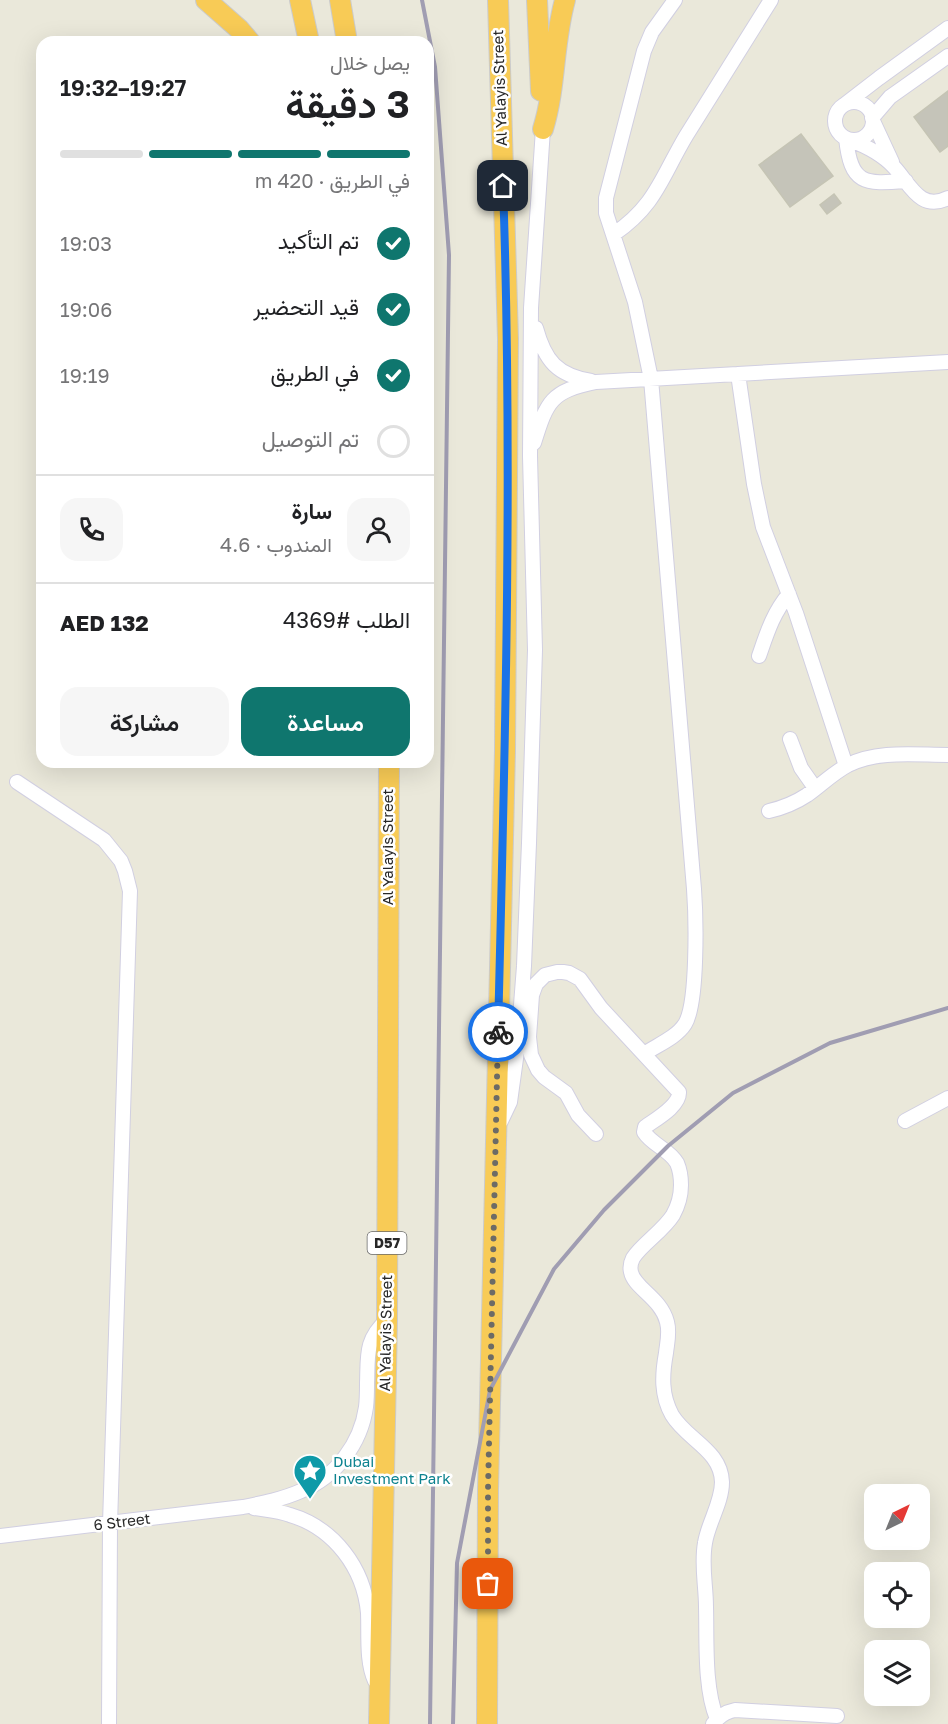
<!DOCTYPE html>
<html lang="ar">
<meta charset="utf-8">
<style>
body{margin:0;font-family:"Golos Text",Vazirmatn,sans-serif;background:#f6f6f6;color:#202124;direction:rtl;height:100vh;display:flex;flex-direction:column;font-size:22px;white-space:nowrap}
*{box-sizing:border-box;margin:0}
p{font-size:20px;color:#757577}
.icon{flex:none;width:33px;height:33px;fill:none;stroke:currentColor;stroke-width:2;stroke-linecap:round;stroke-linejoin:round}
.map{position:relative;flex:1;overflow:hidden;direction:ltr}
.panel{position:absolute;left:36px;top:36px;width:398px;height:732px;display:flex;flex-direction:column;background:#fff;border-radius:18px;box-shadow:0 6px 24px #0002;direction:rtl}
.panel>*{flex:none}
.needle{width:39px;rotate:43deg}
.buttons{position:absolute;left:864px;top:1484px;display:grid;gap:12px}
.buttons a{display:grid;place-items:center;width:66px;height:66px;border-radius:12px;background:#fff;box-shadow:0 6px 24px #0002;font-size:30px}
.pin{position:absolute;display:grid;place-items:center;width:51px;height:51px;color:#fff;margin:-26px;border-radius:12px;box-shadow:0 3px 9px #0006}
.courier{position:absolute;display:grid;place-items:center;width:60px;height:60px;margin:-30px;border:4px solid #1a73e8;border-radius:50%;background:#fff;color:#222;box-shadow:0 2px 8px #0007}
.headline em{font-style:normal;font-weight:600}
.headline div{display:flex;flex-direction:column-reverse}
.headline{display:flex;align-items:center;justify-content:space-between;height:102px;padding:0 24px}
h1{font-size:39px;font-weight:600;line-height:45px}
.bar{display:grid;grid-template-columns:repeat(4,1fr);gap:9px 6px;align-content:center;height:72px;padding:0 24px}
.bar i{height:8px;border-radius:4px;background:#e0e0e0}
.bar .on{background:#0f766e}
.bar p{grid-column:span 4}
.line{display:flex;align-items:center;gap:15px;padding:0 24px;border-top:2px solid #e0e0e0}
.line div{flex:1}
.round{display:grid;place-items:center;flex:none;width:63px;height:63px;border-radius:18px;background:#f6f6f6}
ol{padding:0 24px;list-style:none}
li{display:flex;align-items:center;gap:18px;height:66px}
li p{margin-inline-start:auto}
li .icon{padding:6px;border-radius:50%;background:#0f766e;color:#fff;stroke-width:4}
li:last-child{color:#757577}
li i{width:33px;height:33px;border:3px solid #e0e0e0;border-radius:50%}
.primary-button{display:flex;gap:12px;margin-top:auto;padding:12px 24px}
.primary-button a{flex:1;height:69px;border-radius:18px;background:#0f766e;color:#fff;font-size:24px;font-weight:600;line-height:69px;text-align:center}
.primary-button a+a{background:#f6f6f6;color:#202124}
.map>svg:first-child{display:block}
.building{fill:#c5c4b9;stroke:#c5c4b4;stroke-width:1.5}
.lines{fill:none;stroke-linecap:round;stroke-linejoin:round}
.minor-casing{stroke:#d1cfe1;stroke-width:16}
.highway-casing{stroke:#cbcbcb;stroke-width:22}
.minor{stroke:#fff;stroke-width:14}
.highway{stroke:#f8cb56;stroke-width:20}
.rail{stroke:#a09db2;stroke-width:4}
.done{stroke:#6c6b66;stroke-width:6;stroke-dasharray:0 10.8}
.route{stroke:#1a73e8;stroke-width:8}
.labels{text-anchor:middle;stroke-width:5;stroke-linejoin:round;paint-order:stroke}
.shield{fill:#fff;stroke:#686868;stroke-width:1.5}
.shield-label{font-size:14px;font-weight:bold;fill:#282828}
.street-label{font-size:15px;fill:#282828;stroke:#fff}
.culture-label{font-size:15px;fill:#0d838f;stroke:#fff;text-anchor:start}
</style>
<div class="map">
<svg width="948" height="1724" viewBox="0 0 948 1724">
<rect width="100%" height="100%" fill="#eae8da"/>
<path class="building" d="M948 91V146L940 152 914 117Z
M801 134 833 176 790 207 759 165Z
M834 194 841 203 827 214 820 205Z"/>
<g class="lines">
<g class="minor-casing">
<path id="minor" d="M835 121a19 19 0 1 1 38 0a19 19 0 1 1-38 0Z
M844 105 879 78 948 28
M872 118 890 97 948 56
M873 121 892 162
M846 138C851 185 864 184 906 181
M850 140C866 146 882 154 894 167 910 184 920 212 948 198
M614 234C656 205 661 178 686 136 714 91 743 45 771 0
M536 328C545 361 557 375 591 381
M738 374 754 484 763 527 796 613 846 766
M534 443C547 401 551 391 596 382L948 362
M759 656C767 633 773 613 789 594
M790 739 801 768 815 788
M17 782 104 840 121 861 125 871 130 891 110 1524 109 1724
M769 811C782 808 795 803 807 795 821 785 833 773 848 765 878 750 915 755 948 755
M644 1054C657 1045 676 1038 685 1024 698 1003 696 916 694 889L651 379 635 302 606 213V198L644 51 652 32 675 0
M905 1121 948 1098
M497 1125 501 1121 510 1102 518 1044 524 966 529 843 535 650 530 456 531 308 543 129
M596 1134 578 1115 566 1093 544 1077 538 1070 531 1055 529 1037 532 995 536 984 545 975 557 972H563L569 973 580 979 601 1008 679 1092C680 1106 656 1119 645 1127L644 1132C652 1145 669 1149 677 1163 680 1170 681 1177 681 1185 681 1196 678 1206 673 1215 663 1231 642 1244 633 1258 631 1262 630 1268 631 1272 634 1288 661 1298 667 1322 670 1333 667 1343 666 1353 662 1375 661 1395 672 1415 687 1440 721 1450 722 1482 722 1503 708 1523 705 1543 701 1565 706 1585 706 1607 707 1640 704 1688 717 1719
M254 1508C266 1510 279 1511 290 1515 334 1528 364 1568 368 1613 369 1635 366 1661 375 1681
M0 1536 243 1507C263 1503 283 1499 301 1491 336 1477 361 1443 366 1407 367 1399 367 1391 367 1383 368 1356 365 1339 387 1320
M713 1724C719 1716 725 1712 735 1710L837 1716"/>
</g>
<g class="highway-casing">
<path id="highway" d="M206 0 239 29 250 42
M300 0 309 42
M340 0 347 42
M537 0 541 91
M543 129C556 87 553 43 565 0
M379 1724 387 1320 389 762
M487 1724 488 1490 505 751 508 339 498 0"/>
</g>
<use href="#minor" class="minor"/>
<use href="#highway" class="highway"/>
<path class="rail" d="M422 0 435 67 449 255 430 1724
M453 1724 457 1563 490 1390 554 1269 604 1210 668 1146 733 1093 830 1043 948 1008"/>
</g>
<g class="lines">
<path class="done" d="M488 1584V1490L498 1032"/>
<path class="route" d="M498 1032C505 750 513 468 503 186"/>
</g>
<defs>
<g id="sight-pin" transform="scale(1.725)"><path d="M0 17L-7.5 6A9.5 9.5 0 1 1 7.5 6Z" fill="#0f9aa8" stroke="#fff"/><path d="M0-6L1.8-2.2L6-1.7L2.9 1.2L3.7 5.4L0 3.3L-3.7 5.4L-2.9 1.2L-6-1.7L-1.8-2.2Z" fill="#fff"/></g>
</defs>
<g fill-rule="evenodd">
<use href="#sight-pin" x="310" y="1471"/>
</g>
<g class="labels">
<rect class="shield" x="367.5" y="1232" width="39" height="22" rx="4.5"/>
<g class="shield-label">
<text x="387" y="1248">D57</text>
</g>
<g class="street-label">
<text transform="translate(500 88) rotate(-92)" y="5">Al Yalayis Street</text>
<text transform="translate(388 847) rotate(-90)" y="5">Al Yalayis Street</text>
<text transform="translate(386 1333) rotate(-89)" y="5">Al Yalayis Street</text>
<text transform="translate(122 1522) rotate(-7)" y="5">6 Street</text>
</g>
<g class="culture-label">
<text x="333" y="1467">Dubai<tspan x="333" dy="17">Investment Park</tspan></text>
</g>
</g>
</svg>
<div class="buttons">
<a><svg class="needle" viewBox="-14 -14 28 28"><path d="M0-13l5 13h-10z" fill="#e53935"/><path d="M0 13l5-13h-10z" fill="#757577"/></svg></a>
<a><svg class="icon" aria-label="locate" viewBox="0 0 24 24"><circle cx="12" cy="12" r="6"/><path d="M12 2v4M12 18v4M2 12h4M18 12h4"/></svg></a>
<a><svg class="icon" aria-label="layers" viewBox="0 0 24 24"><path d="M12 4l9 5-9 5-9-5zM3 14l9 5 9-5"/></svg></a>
</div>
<div class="pin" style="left:488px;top:1584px;background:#ea580c"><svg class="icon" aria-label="bag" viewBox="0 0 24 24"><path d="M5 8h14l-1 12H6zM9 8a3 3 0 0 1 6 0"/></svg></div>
<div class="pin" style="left:503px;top:186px;background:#1f2937"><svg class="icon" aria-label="home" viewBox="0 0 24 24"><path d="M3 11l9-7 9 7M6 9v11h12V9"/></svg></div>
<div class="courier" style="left:498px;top:1032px"><svg class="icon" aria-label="bike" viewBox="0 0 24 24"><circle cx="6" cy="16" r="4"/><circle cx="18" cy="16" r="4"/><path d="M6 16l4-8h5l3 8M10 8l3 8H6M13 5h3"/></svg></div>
<section class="panel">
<div class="headline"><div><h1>3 دقيقة</h1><p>يصل خلال</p></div><em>19:27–19:32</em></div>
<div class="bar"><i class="on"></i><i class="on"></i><i class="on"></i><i></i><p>في الطريق · 420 m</p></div>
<ol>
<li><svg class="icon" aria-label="check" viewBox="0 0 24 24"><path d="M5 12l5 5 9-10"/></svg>تم التأكيد<p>19:03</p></li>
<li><svg class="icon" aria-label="check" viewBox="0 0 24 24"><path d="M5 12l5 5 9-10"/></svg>قيد التحضير<p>19:06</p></li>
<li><svg class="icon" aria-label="check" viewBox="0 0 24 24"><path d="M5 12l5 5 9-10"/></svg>في الطريق<p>19:19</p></li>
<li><i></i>تم التوصيل</li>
</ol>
<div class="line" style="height:108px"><a class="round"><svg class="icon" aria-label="person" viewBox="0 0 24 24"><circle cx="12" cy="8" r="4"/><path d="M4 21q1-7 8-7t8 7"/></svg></a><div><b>سارة</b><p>المندوب · 4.6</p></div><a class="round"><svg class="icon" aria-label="phone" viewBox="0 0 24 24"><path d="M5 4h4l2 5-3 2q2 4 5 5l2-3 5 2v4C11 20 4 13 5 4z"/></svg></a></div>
<div class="line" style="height:78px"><div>الطلب #4369</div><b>AED 132</b></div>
<div class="primary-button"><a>مساعدة</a><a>مشاركة</a></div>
</section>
</div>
